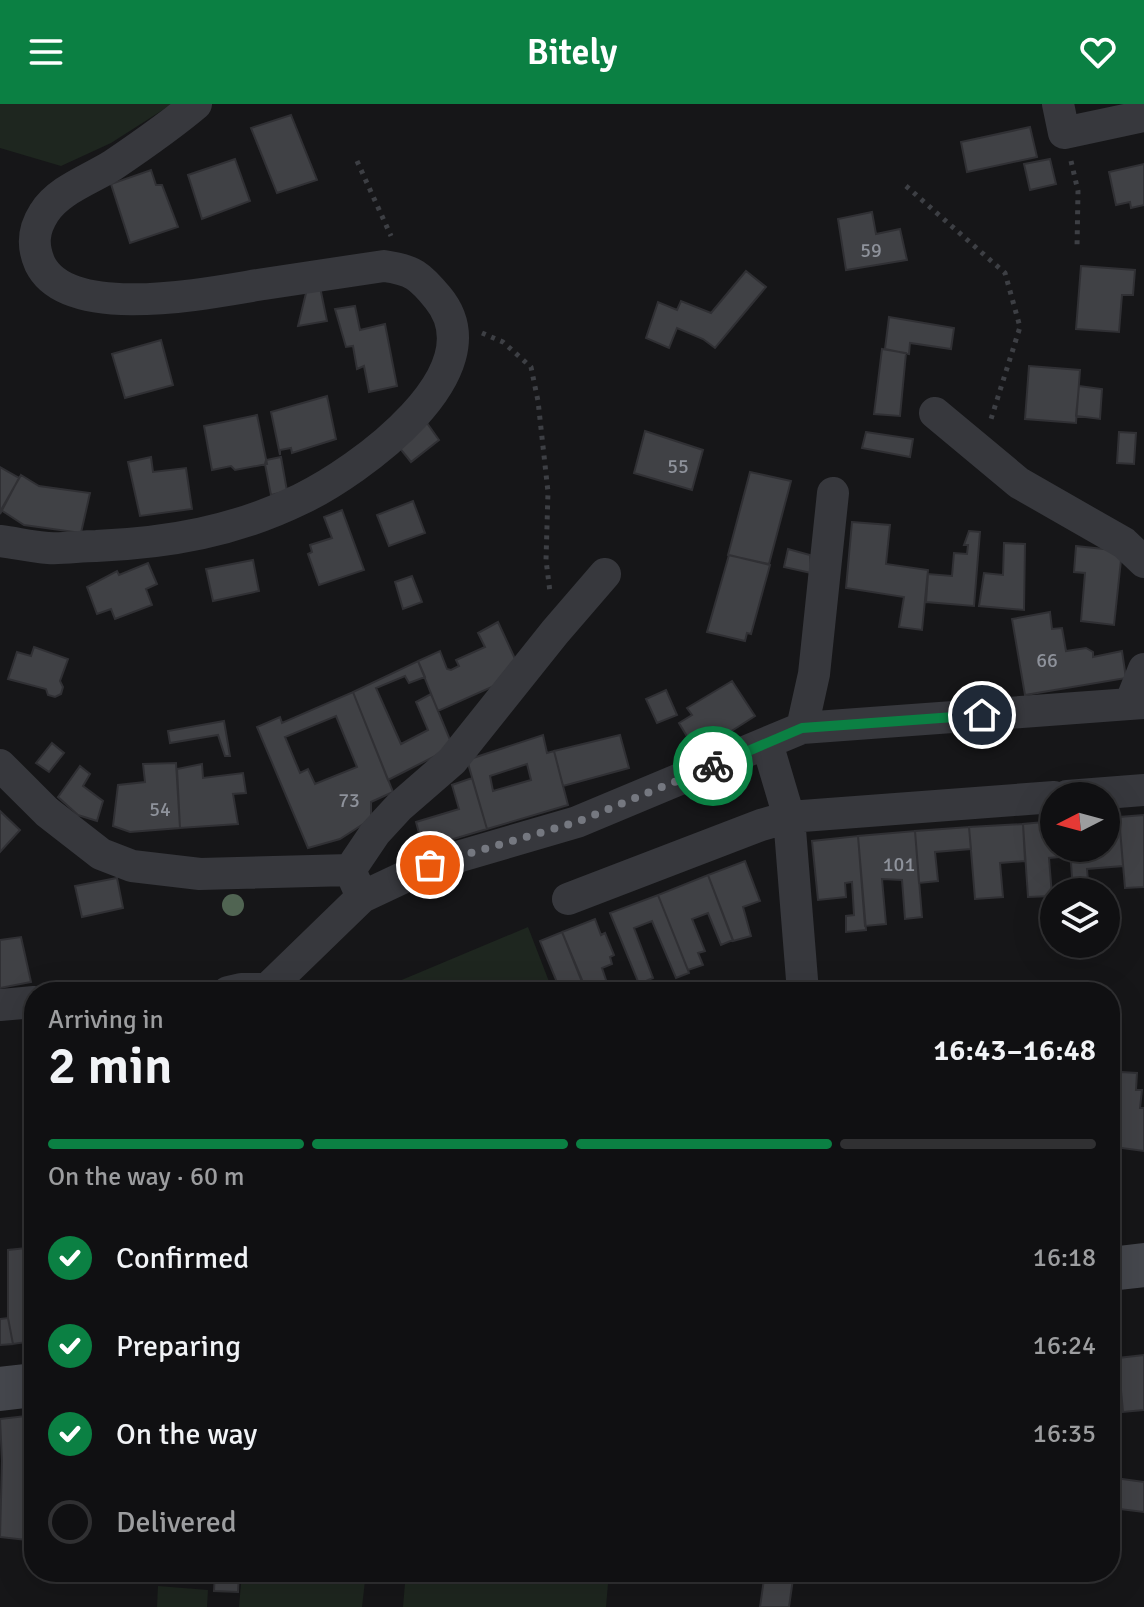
<!DOCTYPE html>
<meta charset="utf-8">
<style>
body{margin:0;font-family:Signika,sans-serif;background:#19191b;color:#f1f3f6;height:100vh;display:flex;flex-direction:column;font-size:30px;white-space:nowrap}
*{box-sizing:border-box;margin:0}
p{font-size:26px;color:#9c9d9f}
.icon{flex:none;width:44px;height:44px;fill:none;stroke:currentColor;stroke-width:2;stroke-linecap:round;stroke-linejoin:round}
.map{position:relative;flex:1;overflow:hidden}
.drawer{position:absolute;left:24px;top:878px;width:1096px;height:600px;display:flex;flex-direction:column;background:#101012;border-radius:32px;box-shadow:0 8px 32px #0002,0 0 0 2px #303032}
.drawer>*{flex:none}
.needle{width:52px;rotate:264deg}
.buttons{position:absolute;left:1040px;top:678px;display:grid;gap:16px}
.buttons a{display:grid;place-items:center;width:80px;height:80px;border-radius:50%;background:#101012;box-shadow:0 8px 32px #0002,0 0 0 2px #303032;font-size:40px}
.pin{position:absolute;display:grid;place-items:center;width:68px;height:68px;color:#fff;margin:-34px;border:4px solid #fff;border-radius:50%;box-shadow:0 2px 8px #0007}
.courier{position:absolute;display:grid;place-items:center;width:80px;height:80px;margin:-40px;border:6px solid #0b8043;border-radius:50%;background:#fff;color:#222;box-shadow:0 2px 10px #0007}
.head em{font-style:normal;font-weight:600}
.head div{display:flex;flex-direction:column-reverse}
.head{display:flex;align-items:center;justify-content:space-between;height:136px;padding:0 24px}
h1{font-size:52px;font-weight:600;line-height:60px}
.bar{display:grid;grid-template-columns:repeat(4,1fr);gap:12px 8px;align-content:center;height:96px;padding:0 24px}
.bar i{height:10px;border-radius:6px;background:#303032}
.bar .current{background:#0b8043}
.bar p{grid-column:span 4}
ol{padding:0 24px;list-style:none}
li{display:flex;align-items:center;gap:24px;height:88px}
li p{margin-inline-start:auto}
li .icon{padding:8px;border-radius:50%;background:#0b8043;color:#fff;stroke-width:4}
li:last-child{color:#9c9d9f}
li i{width:44px;height:44px;border:4px solid #303032;border-radius:50%}
header{display:flex;justify-content:space-between;align-items:center;height:104px;padding:0 24px;background:#0b8043;color:#fff;font-size:36px;font-weight:600}
.map>svg:first-child{display:block}
.green{fill:#1e261f}
.building{fill:#404145;stroke:#303034;stroke-width:2;fill-rule:evenodd}
.lines{fill:none;stroke-linecap:round;stroke-linejoin:round}
.path{stroke:#3d3f44;stroke-width:5;stroke-dasharray:4 6;stroke-linecap:butt}
.street{stroke:#37383d;stroke-width:32}
.secondary{stroke:#45474d;stroke-width:44}
.tree{fill:#506452}
.done{stroke:#757880;stroke-width:8;stroke-dasharray:0 14.4}
.route{stroke:#0b8043;stroke-width:10}
.labels{text-anchor:middle;stroke-width:6;stroke-linejoin:round;paint-order:stroke}
.number-label{font-size:20px;fill:#8e929b}
</style>
<header><svg class="icon" aria-label="menu" viewBox="0 0 24 24"><path d="M4 6h16M4 12h16M4 18h16"/></svg>Bitely<svg class="icon" aria-label="heart" viewBox="0 0 24 24"><path d="M12 20l-8-8c-3-5 5-10 8-4 3-6 11-1 8 4z"/></svg></header>
<div class="map">
<svg width="1144" height="1503" viewBox="0 0 1144 1503">
<rect width="100%" height="100%" fill="#161618"/>
<path class="green" d="M0 0H172L111 39 61 62 0 44Z
M528 823 553 888H373Z
M242 1468H366L362 1503H239Z
M406 1468H609L606 1503H403Z
M158 1482 208 1486 207 1503H157Z"/>
<path class="building" d="M291 11 317 76 277 89 251 24Z
M1030 23 1037 53 967 68 961 38Z
M235 55 250 97 202 115 188 71Z
M1050 55 1056 80 1030 86 1024 60Z
M1144 60V101L1131 104 1130 98 1116 101 1109 68Z
M151 66 156 81H162L178 123 130 139 111 80Z
M872 108 876 130 900 125 907 156 846 166 838 115Z
M1081 162 1135 166 1133 191H1122L1119 228 1076 225Z
M746 167 766 183 715 244 703 235 677 224 669 244 646 234 658 198 677 206 681 197 711 209Z
M320 183 327 217 298 222 307 185Z
M355 202 360 226 385 220 397 282 369 288 364 262 357 265 353 242 346 243 335 205Z
M889 213 954 224 951 245 910 239 909 250 885 245Z
M161 236 173 281 125 294 112 250Z
M882 245 906 249 900 312 874 310Z
M1029 262 1080 266 1076 319 1025 315Z
M1079 282 1102 285 1100 315 1076 312Z
M327 292 336 335 292 349 291 344 280 346V351L271 308Z
M257 311 267 360 235 366 231 362 212 366 204 322Z
M427 319 439 336 411 358 398 342Z
M645 327 703 346 692 386 634 369Z
M866 328 913 335 910 353 862 344Z
M1119 328 1136 329 1134 360 1117 359Z
M151 353 153 368 186 364 192 405 140 412 128 358Z
M281 353 287 387 271 391 265 360 266 356Z
M0 363 19 374 0 410Z
M750 368 791 377 769 460 728 451Z
M21 371 39 382 90 389 81 429 24 421 1 406Z
M413 397 425 429 389 442 377 411Z
M342 406 364 466 319 481 308 450 312 448 310 441 332 434 324 413Z
M852 418 890 421 886 460 928 466 922 526 899 523 904 493 846 484Z
M969 427 980 428 974 502 926 498 928 470 952 472 954 449 967 450 968 441H964Z
M1004 439 1025 440 1024 506 979 502 984 469 1003 471Z
M1076 442 1122 447 1114 521 1081 517 1085 469 1074 468Z
M788 445 810 451 811 469 784 463Z
M729 451 770 461 751 530 747 529 745 537 707 528Z
M253 456 259 487 213 497 206 465Z
M148 459 157 480 146 485 152 501 115 515 111 505 97 510 87 483 117 467 119 471Z
M412 472 422 498 403 505 395 478Z
M1050 508 1052 525 1062 524 1066 547 1086 544 1093 548V553L1122 547 1126 574 1025 591 1012 515Z
M498 518 517 559 503 578 438 607 418 557 440 547 447 565 451 566 459 562 456 556 485 543 478 529Z
M34 543 68 555 60 577 63 583 61 590 55 593 48 591 46 585 8 575 17 548 31 552Z
M418 557 425 573 409 579 405 572 376 584 401 640 428 626 416 598 431 590 453 643 388 676 353 588Z
M732 577 755 612 697 649 679 619 692 611 687 604Z
M666 586 677 611 657 619 646 595Z
M353 588 393 688 371 698V715L340 735 308 744 257 623 280 613 282 619ZM336 612 357 663 315 680 308 665 300 669 285 633Z
M224 617 230 652H225L218 631 170 639 168 627Z
M543 631 547 649 554 647 568 701 487 725 467 656ZM527 660 531 676 493 687 490 672Z
M620 631 629 664 563 682 554 647Z
M52 639 64 649 49 668 36 659Z
M176 659 180 724 130 728 113 722 118 681 145 678 143 660Z
M202 660 203 674 243 669 246 689 233 690 238 720 180 724 177 665Z
M80 662 90 670 83 682 103 697 97 717 78 711 58 693Z
M472 674 487 725 423 744 416 718 459 705 452 681Z
M0 707 20 726 0 748Z
M1144 711V783L1125 784 1119 713Z
M1119 713 1123 762 1087 765 1089 788H1073L1070 744H1106V714Z
M1054 717V744H1070V752L1049 754 1052 792 1028 793 1023 720Z
M1023 720 1025 757 1000 759 1003 793 975 795 969 723Z
M969 723 971 745 935 748 938 777 919 779 915 727Z
M915 727 922 813 905 815 902 776 882 775 886 820 865 822 858 732Z
M858 732 866 826 846 828V812L854 811 852 778 845 779 846 793 818 796 812 737Z
M745 757 760 797 743 803 751 832 733 837 708 771Z
M708 771 733 836 721 841 708 809 692 815 705 847 698 849 703 861 688 866 658 791Z
M117 774 123 804 82 813 75 782Z
M658 791 689 869 676 874 652 817 634 824 653 874 639 880 610 809Z
M595 815 601 831 605 829 614 851 610 853 612 860 602 864 610 888H587L562 828Z
M562 828 586 888H561L540 837Z
M21 833 31 878 0 884V836Z
M1121 968 1137 969 1136 986H1142L1140 1004H1144V1047L1114 1043Z
M26 1144 31 1189 34 1188V1237L13 1240 8 1214V1146Z
M8 1214 13 1240 0 1241V1215Z
M1144 1251V1306L1123 1308 1118 1254Z
M34 1311V1387L28 1386 26 1436 0 1433 2 1357 0 1315Z
M1115 1374 1144 1378V1408L1111 1404Z
M61 1468H84L83 1477 61 1475Z
M215 1468H239L238 1488 214 1487Z
M765 1468H794L789 1503H760Z"/>
<g class="lines">
<path class="path" d="M357 57 391 132
M1071 57 1078 87 1077 144
M906 82 1005 169 1020 223 991 315
M482 229 503 238 531 263 538 297 548 388 546 456 550 488"/>
<path class="street" d="M1058 0 1064 29 1144 12
M935 309 1019 379 1124 439 1144 458
M0 437C16 439 32 443 48 444 64 445 80 442 96 442 168 439 236 427 301 395 357 368 499 268 438 194 420 172 413 166 384 162 344 168 304 174 264 180 213 188 69 219 40 160 32 142 33 126 44 109 58 86 91 75 113 61 141 42 170 22 196 0
M1130 600 1144 565
M802 624 814 570 833 389
M767 639 789 713 803 888
M0 661 47 708 101 750 132 762 200 770 350 766 362 793
M1067 692 1144 686
M350 766 375 729 399 703 452 657 555 528 605 470
M568 795 761 721 789 713 1054 693
M228 888 241 885H267
M264 888 362 793 430 761 577 718 802 624 1144 599
M0 901 34 898"/>
<path class="secondary" d="M1110 1165 1144 1161
M0 1285 34 1281"/>
</g>
<circle class="tree" cx="233" cy="801" r="11"/>
<g class="lines">
<path class="done" d="M430 761 577 718 713 662"/>
<path class="route" d="M713 662 802 624 982 611"/>
</g>
<g class="labels">
<g class="number-label">
<text x="871" y="153">59</text>
<text x="678" y="369">55</text>
<text x="1047" y="563">66</text>
<text x="349" y="703">73</text>
<text x="160" y="712">54</text>
<text x="899" y="767">101</text>
</g>
</g>
</svg>
<div class="buttons">
<a><svg class="needle" viewBox="-14 -14 28 28"><path d="M0-13l5 13h-10z" fill="#e53935"/><path d="M0 13l5-13h-10z" fill="#9c9d9f"/></svg></a>
<a><svg class="icon" aria-label="layers" viewBox="0 0 24 24"><path d="M12 4l9 5-9 5-9-5zM3 14l9 5 9-5"/></svg></a>
</div>
<div class="pin" style="left:430px;top:761px;background:#ea580c"><svg class="icon" aria-label="bag" viewBox="0 0 24 24"><path d="M5 8h14l-1 12H6zM9 8a3 3 0 0 1 6 0"/></svg></div>
<div class="pin" style="left:982px;top:611px;background:#1f2937"><svg class="icon" aria-label="home" viewBox="0 0 24 24"><path d="M3 11l9-7 9 7M6 9v11h12V9"/></svg></div>
<div class="courier" style="left:713px;top:662px"><svg class="icon" aria-label="bike" viewBox="0 0 24 24"><circle cx="6" cy="16" r="4"/><circle cx="18" cy="16" r="4"/><path d="M6 16l4-8h5l3 8M10 8l3 8H6M13 5h3"/></svg></div>
<section class="drawer">
<div class="head"><div><h1>2 min</h1><p>Arriving in</p></div><em>16:43–16:48</em></div>
<div class="bar"><i class="current"></i><i class="current"></i><i class="current"></i><i></i><p>On the way · 60 m</p></div>
<ol>
<li><svg class="icon" aria-label="check" viewBox="0 0 24 24"><path d="M5 12l5 5 9-10"/></svg>Confirmed<p>16:18</p></li>
<li><svg class="icon" aria-label="check" viewBox="0 0 24 24"><path d="M5 12l5 5 9-10"/></svg>Preparing<p>16:24</p></li>
<li><svg class="icon" aria-label="check" viewBox="0 0 24 24"><path d="M5 12l5 5 9-10"/></svg>On the way<p>16:35</p></li>
<li><i></i>Delivered</li>
</ol>
</section>
</div>
